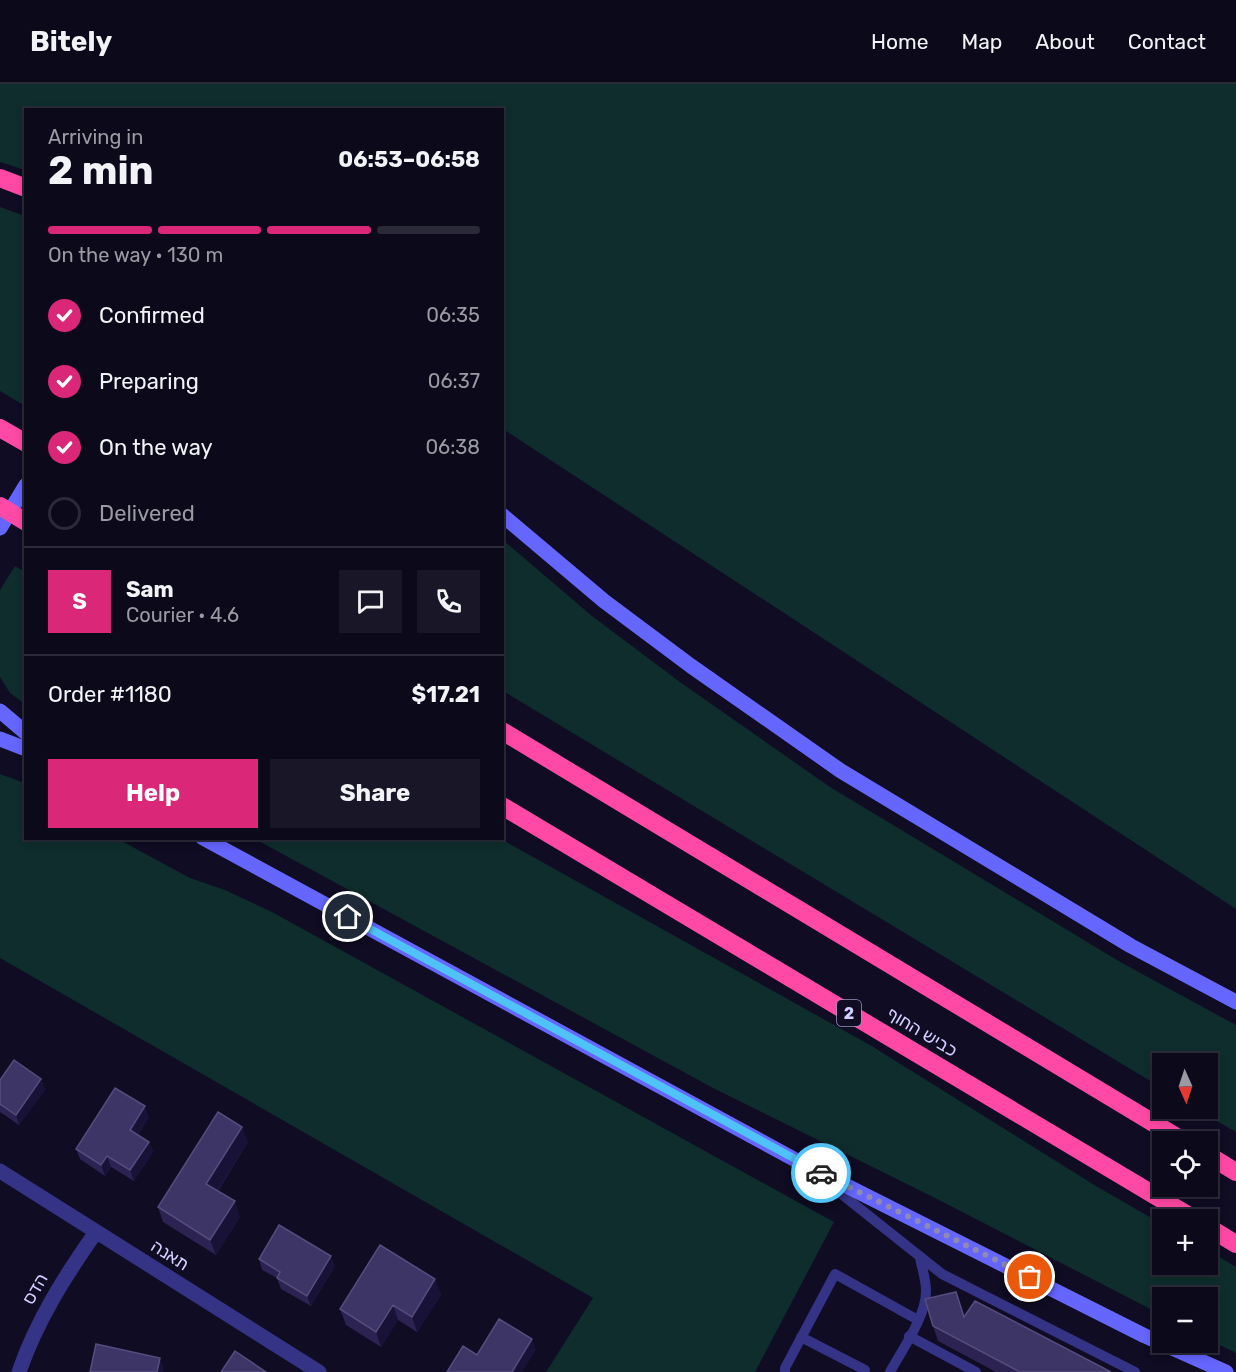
<!DOCTYPE html>
<meta charset="utf-8">
<style>
body{margin:0;font-family:Rubik,Heebo,sans-serif;background:#191727;color:#f1f3f6;height:100vh;display:flex;flex-direction:column;font-size:22px;white-space:nowrap}
*{box-sizing:border-box;margin:0}
p{font-size:20px;color:#9a9aa2}
.icon{flex:none;width:33px;height:33px;fill:none;stroke:currentColor;stroke-width:2;stroke-linecap:round;stroke-linejoin:round}
.map{position:relative;flex:1;overflow:hidden}
.side{position:absolute;left:24px;top:24px;width:480px;height:732px;display:flex;flex-direction:column;background:#0b091a;border-radius:0px;box-shadow:0 3px 9px #0003,0 0 0 2px #2b2a39}
.side>*{flex:none}
.needle{width:39px;rotate:177deg}
.buttons{position:absolute;left:1152px;top:969px;display:grid;gap:12px}
.buttons a{display:grid;place-items:center;width:66px;height:66px;border-radius:0px;background:#0b091a;box-shadow:0 3px 9px #0003,0 0 0 2px #2b2a39;font-size:30px}
.pin{position:absolute;display:grid;place-items:center;width:51px;height:51px;color:#fff;margin:-26px;border:3px solid #fff;border-radius:50%;box-shadow:0 2px 6px #0007}
.courier{position:absolute;display:grid;place-items:center;width:60px;height:60px;margin:-30px;border:4px solid #4fc3f7;border-radius:50%;background:#fff;color:#222;box-shadow:0 2px 8px #0007}
.overview em{font-style:normal;font-weight:700}
.overview div{display:flex;flex-direction:column-reverse}
.overview{display:flex;align-items:center;justify-content:space-between;height:102px;padding:0 24px}
h1{font-size:39px;font-weight:700;line-height:45px}
.bar{display:grid;grid-template-columns:repeat(4,1fr);gap:9px 6px;align-content:center;height:72px;padding:0 24px}
.bar i{height:8px;border-radius:4px;background:#2b2a39}
.bar .current{background:#db2777}
.bar p{grid-column:span 4}
.line{display:flex;align-items:center;gap:15px;padding:0 24px;border-top:2px solid #2b2a39}
.line div{flex:1}
.round{display:grid;place-items:center;flex:none;width:63px;height:63px;border-radius:0px;background:#191727}
ol{padding:0 24px;list-style:none}
li{display:flex;align-items:center;gap:18px;height:66px}
li p{margin-inline-start:auto}
li .icon{padding:6px;border-radius:50%;background:#db2777;color:#fff;stroke-width:4}
li:last-child{color:#9a9aa2}
li i{width:33px;height:33px;border:3px solid #2b2a39;border-radius:50%}
.primary-button{display:flex;gap:12px;margin-top:auto;padding:12px 24px}
.primary-button a{flex:1;height:69px;border-radius:0px;background:#db2777;color:#fff;font-size:24px;font-weight:700;line-height:69px;text-align:center}
.primary-button a+a{background:#191727;color:#f1f3f6}
header{display:flex;align-items:center;gap:36px;box-sizing:border-box;height:84px;padding:0 30px;background:#0b091a;border-bottom:2px solid #2b2a39}
header strong{font-size:28px}
nav{display:flex;gap:33px;margin-inline-start:auto;font-size:21px}
.map>svg:first-child{display:block}
.green{fill:#0e2d2c}
.lines{fill:none;stroke-linecap:round;stroke-linejoin:round}
.lane{stroke:#343386;stroke-width:10}
.street{stroke:#343386;stroke-width:15}
.secondary{stroke:#6565ff;stroke-width:15}
.highway{stroke:#ff49a4;stroke-width:18}
.wall{fill:#2c2352}
.shaded-wall{fill:#191237}
.building{fill:#3d3565;stroke:#554d7d;stroke-width:1.5}
.done{stroke:#8e8ab2;stroke-width:6;stroke-dasharray:0 10.8}
.route{stroke:#4fc3f7;stroke-width:8}
.labels{text-anchor:middle;stroke-width:5;stroke-linejoin:round;paint-order:stroke}
.shield{fill:#0f0c23;stroke:#9894bd;stroke-width:1.5}
.shield-label{font-size:16px;font-weight:bold;fill:#d2ceff}
.street-label{font-size:18px;fill:#d2ceff;stroke:#0f0c23}
</style>
<header>
<strong>Bitely</strong>
<nav><a>Home</a><a>Map</a><a>About</a><a>Contact</a></nav>
</header>
<div class="map">
<svg width="1236" height="1288" viewBox="0 0 1236 1288">
<rect width="100%" height="100%" fill="#0f0c23"/>
<path class="green" d="M0 0H1236V825L503 345 502 26H26L25 86 0 78Z
M0 123 25 132V322L0 307Z
M503 456 592 532 680 598 830 703 1122 879 1236 941V1048L1196 1025 1208 1024V980H1162V1004L503 607Z
M15 482 25 488V620L10 609 0 593V506Z
M0 690 25 699 26 754 118 755 190 794 225 806 272 828 834 1138 755 1288H546L593 1214 0 874Z
M255 755H501L870 961 1096 1102 1162 1140V1180H1208V1166L1236 1183V1269L1208 1255V1214H1162V1231L937 1115 713 1004Z"/>
<g class="lines">
<path class="lane" d="M820 1093 942 1190 1135 1288
M909 1252 976 1288
M801 1253 865 1286
M785 1288V1284L835 1190 918 1236
M890 1288C902 1266 927 1231 926 1206 926 1196 922 1184 920 1174"/>
<path class="street" d="M0 1087 319 1288
M19 1288C37 1236 65 1192 96 1148"/>
<path class="secondary" d="M502 431 604 517 691 582 841 687 1131 862 1236 918
M0 444 26 401
M0 627 26 649
M0 655 26 665
M203 754 803 1080 1145 1252 1226 1288"/>
<path class="highway" d="M0 94 26 104
M0 344 26 359
M0 422 26 438
M502 647 1185 1058
M502 722 1196 1136
M1208 1071 1236 1088
M1208 1143 1236 1160"/>
</g>
<path class="wall" d="M41 995 45 1006 19 1041 0 1028V996Z
M149 1033 138 1051 149 1058 153 1068 134 1097 111 1083 105 1092 80 1075 76 1065Z
M248 1058 218 1107 240 1133 216 1171 163 1138 158 1123Z
M259 1175 335 1182 311 1222 281 1205 277 1194 262 1186Z
M435 1195 441 1211 417 1248 398 1236 381 1263 346 1241 340 1225Z
M965 1233 1111 1288H996L938 1257 933 1242Z"/>
<path class="shaded-wall" d="M41 995 45 1006 19 1041 16 1031Z
M145 1022 149 1033 134 1057 130 1046Z
M242 1043 248 1058 212 1115 206 1100Z
M149 1058 153 1068 134 1097 130 1086Z
M107 1072 111 1083 105 1092 101 1081Z
M235 1117 240 1133 216 1171 210 1156Z
M331 1172 335 1182 311 1222 307 1212Z
M435 1195 441 1211 417 1248 412 1233Z
M393 1221 398 1236 381 1263 376 1248Z
M532 1255 536 1266 522 1288H512Z
M160 1274 164 1285 163 1288H157Z"/>
<path class="building" d="M14 976 41 995 16 1031 0 1020V996Z
M115 1004 145 1022 130 1046 149 1058 130 1086 107 1072 101 1081 76 1065Z
M218 1028 242 1043 206 1100 235 1117 210 1156 158 1123Z
M279 1141 331 1172 307 1212 277 1194 280 1188 259 1175Z
M380 1161 435 1195 412 1233 393 1221 376 1248 340 1225Z
M956 1208 964 1233 975 1217 1111 1288H1020L933 1242 925 1215Z
M499 1235 532 1255 512 1288H447L463 1262 477 1271Z
M96 1260 160 1274 157 1288H90Z
M235 1267 266 1288H221Z"/>
<g class="lines">
<path class="done" d="M821 1089 1030 1193"/>
<path class="route" d="M348 833 821 1089"/>
</g>
<g class="labels">
<rect class="shield" x="837" y="916" width="24" height="26" rx="4.5"/>
<g class="shield-label">
<text x="849" y="935">2</text>
</g>
<g class="street-label">
<text transform="translate(922 948) rotate(31)" y="6">כביש החוף</text>
<text transform="translate(170 1171) rotate(32)" y="6">תאנה</text>
<text transform="translate(35 1205) rotate(-60)" y="6">הדס</text>
</g>
</g>
</svg>
<div class="buttons">
<a><svg class="needle" viewBox="-14 -14 28 28"><path d="M0-13l5 13h-10z" fill="#e53935"/><path d="M0 13l5-13h-10z" fill="#9a9aa2"/></svg></a>
<a><svg class="icon" aria-label="locate" viewBox="0 0 24 24"><circle cx="12" cy="12" r="6"/><path d="M12 2v4M12 18v4M2 12h4M18 12h4"/></svg></a>
<a>+</a>
<a>−</a>
</div>
<div class="pin" style="left:1030px;top:1193px;background:#ea580c"><svg class="icon" aria-label="bag" viewBox="0 0 24 24"><path d="M5 8h14l-1 12H6zM9 8a3 3 0 0 1 6 0"/></svg></div>
<div class="pin" style="left:348px;top:833px;background:#1f2937"><svg class="icon" aria-label="home" viewBox="0 0 24 24"><path d="M3 11l9-7 9 7M6 9v11h12V9"/></svg></div>
<div class="courier" style="left:821px;top:1089px"><svg class="icon" aria-label="car" viewBox="0 0 24 24"><path d="M5 17H2v-5l4-1 3-4h7l3 4 3 1v5h-3M9 17h6M6 11h13"/><circle cx="7" cy="17" r="2"/><circle cx="17" cy="17" r="2"/></svg></div>
<section class="side">
<div class="overview"><div><h1>2 min</h1><p>Arriving in</p></div><em>06:53–06:58</em></div>
<div class="bar"><i class="current"></i><i class="current"></i><i class="current"></i><i></i><p>On the way · 130 m</p></div>
<ol>
<li><svg class="icon" aria-label="check" viewBox="0 0 24 24"><path d="M5 12l5 5 9-10"/></svg>Confirmed<p>06:35</p></li>
<li><svg class="icon" aria-label="check" viewBox="0 0 24 24"><path d="M5 12l5 5 9-10"/></svg>Preparing<p>06:37</p></li>
<li><svg class="icon" aria-label="check" viewBox="0 0 24 24"><path d="M5 12l5 5 9-10"/></svg>On the way<p>06:38</p></li>
<li><i></i>Delivered</li>
</ol>
<div class="line" style="height:108px"><b class="round" style="background:#db2777;color:#fff">S</b><div><b>Sam</b><p>Courier · 4.6</p></div><a class="round"><svg class="icon" aria-label="chat" viewBox="0 0 24 24"><path d="M4 5h16v11H9l-5 4z"/></svg></a><a class="round"><svg class="icon" aria-label="phone" viewBox="0 0 24 24"><path d="M5 4h4l2 5-3 2q2 4 5 5l2-3 5 2v4C11 20 4 13 5 4z"/></svg></a></div>
<div class="line" style="height:78px"><div>Order #1180</div><b>$17.21</b></div>
<div class="primary-button"><a>Help</a><a>Share</a></div>
</section>
</div>
